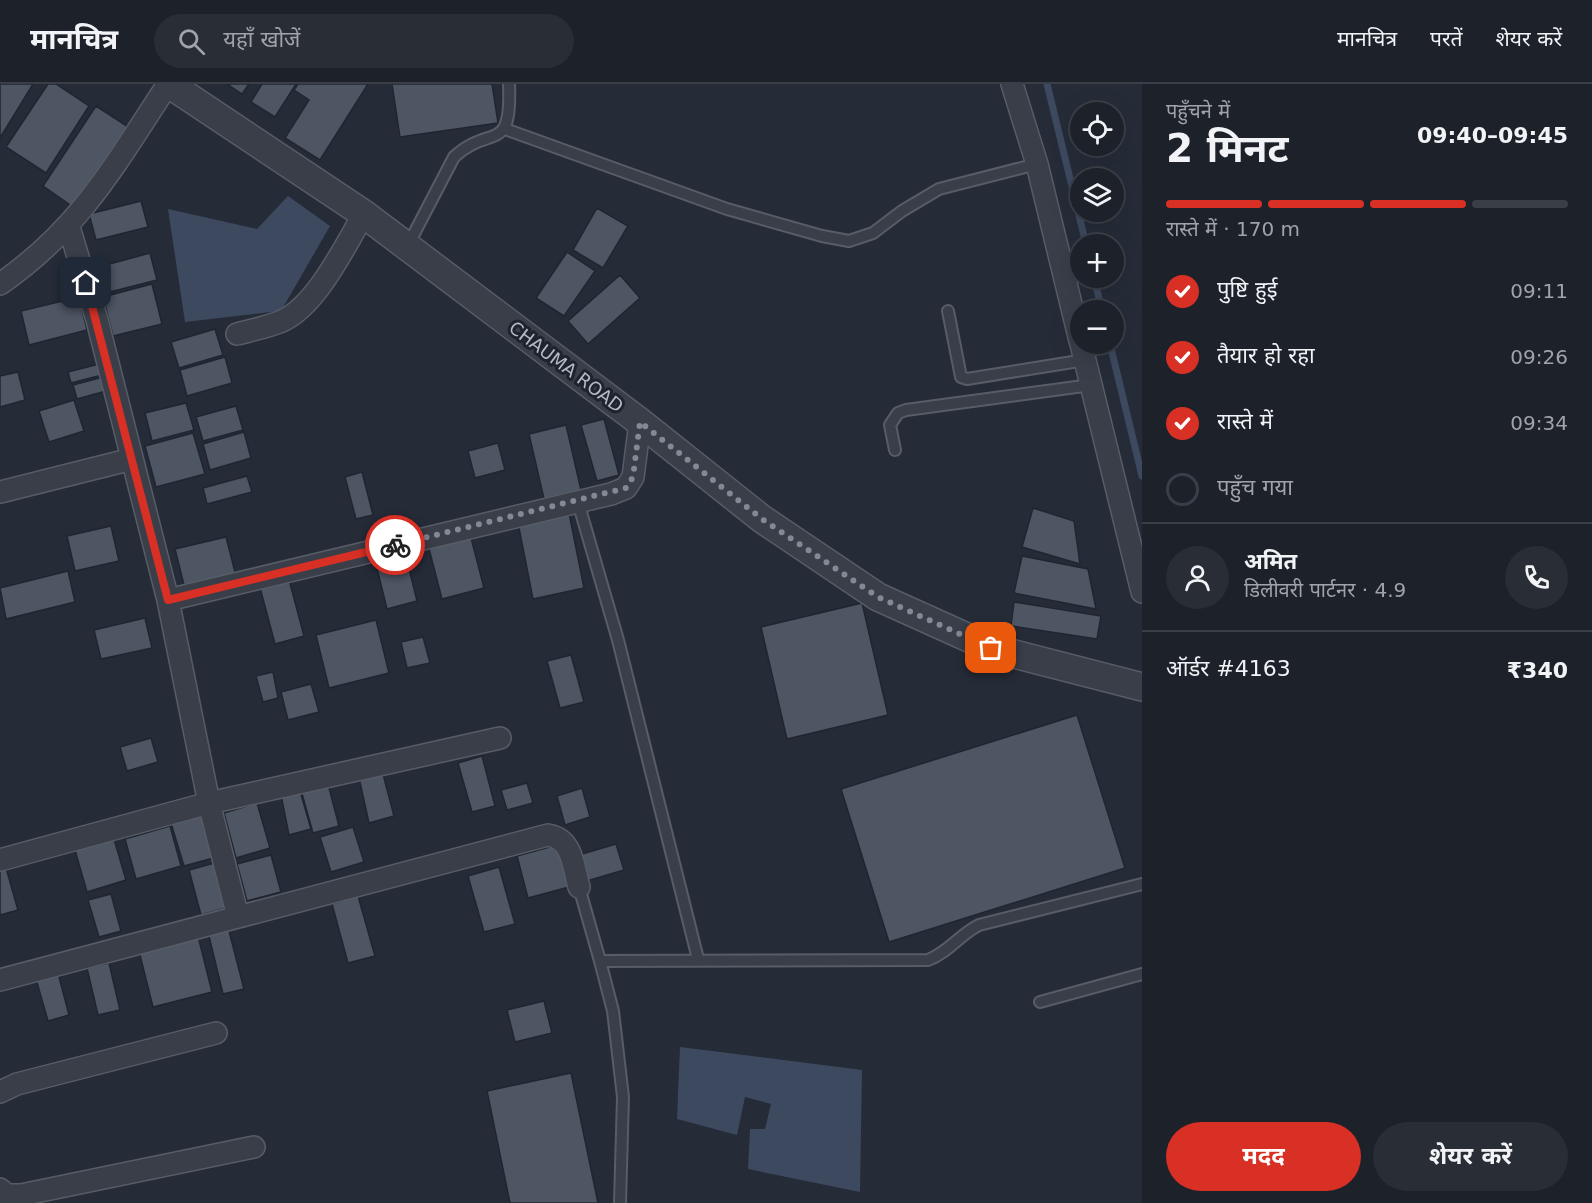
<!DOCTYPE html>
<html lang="hi">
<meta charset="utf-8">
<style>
body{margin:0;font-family:"DejaVu Sans","Noto Sans Devanagari",sans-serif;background:#292e36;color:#f1f3f6;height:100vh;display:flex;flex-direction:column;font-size:22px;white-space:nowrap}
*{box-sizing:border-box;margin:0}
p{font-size:20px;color:#a0a3a8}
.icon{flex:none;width:33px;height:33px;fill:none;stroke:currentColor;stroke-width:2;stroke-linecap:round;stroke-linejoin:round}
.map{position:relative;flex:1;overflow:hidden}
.drawer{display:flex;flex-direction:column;background:#1c212a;width:450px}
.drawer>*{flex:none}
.tools{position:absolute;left:1070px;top:18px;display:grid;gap:12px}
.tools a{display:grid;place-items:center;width:54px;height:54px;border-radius:50%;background:#1c212a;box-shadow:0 6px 24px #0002,0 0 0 2px #3a3e47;font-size:30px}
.pin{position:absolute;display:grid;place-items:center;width:51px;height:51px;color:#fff;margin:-26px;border-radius:12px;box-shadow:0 3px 9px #0006}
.courier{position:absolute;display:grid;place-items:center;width:60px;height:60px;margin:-30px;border:4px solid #d93025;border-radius:50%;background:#fff;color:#222;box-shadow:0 2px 8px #0007}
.head em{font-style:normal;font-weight:700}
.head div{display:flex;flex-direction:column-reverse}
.head{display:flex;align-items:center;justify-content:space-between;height:102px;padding:0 24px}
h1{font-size:39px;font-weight:700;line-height:45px}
.bar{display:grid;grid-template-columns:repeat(4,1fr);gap:9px 6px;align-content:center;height:72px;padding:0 24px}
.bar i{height:8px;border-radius:4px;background:#3a3e47}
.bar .active{background:#d93025}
.bar p{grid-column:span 4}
.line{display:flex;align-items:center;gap:15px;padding:0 24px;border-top:2px solid #3a3e47}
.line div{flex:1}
.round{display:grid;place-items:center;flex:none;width:63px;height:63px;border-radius:32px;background:#292e36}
ol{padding:0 24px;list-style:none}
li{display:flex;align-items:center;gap:18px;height:66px}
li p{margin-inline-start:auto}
li .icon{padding:6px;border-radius:50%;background:#d93025;color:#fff;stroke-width:4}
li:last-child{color:#a0a3a8}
li i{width:33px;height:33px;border:3px solid #3a3e47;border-radius:50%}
.primary-button{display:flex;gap:12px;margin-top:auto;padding:12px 24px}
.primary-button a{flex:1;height:69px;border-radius:36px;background:#d93025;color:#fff;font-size:24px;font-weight:700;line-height:69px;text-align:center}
.primary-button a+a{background:#292e36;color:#f1f3f6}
header{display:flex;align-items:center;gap:36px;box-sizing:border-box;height:84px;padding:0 30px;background:#1c212a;border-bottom:2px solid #3a3e47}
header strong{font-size:28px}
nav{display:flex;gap:33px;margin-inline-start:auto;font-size:21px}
.search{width:420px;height:54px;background:#292e36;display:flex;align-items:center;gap:15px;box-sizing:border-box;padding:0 21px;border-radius:33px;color:#a0a3a8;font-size:22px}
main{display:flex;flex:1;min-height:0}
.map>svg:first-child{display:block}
.water{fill:#3d495f}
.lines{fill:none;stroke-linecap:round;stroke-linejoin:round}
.stream{stroke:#3d495f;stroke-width:7}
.building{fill:#4e5664;stroke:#202530;stroke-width:1.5}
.service-casing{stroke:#575c67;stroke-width:14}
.minor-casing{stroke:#575c67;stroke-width:24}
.tertiary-casing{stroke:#575c67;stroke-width:30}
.service{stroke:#393e49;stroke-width:10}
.minor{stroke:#393e49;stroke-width:21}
.tertiary{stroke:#393e49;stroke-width:27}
.done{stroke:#828894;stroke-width:6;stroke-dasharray:0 10.8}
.route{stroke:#d93025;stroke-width:8}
.labels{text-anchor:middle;stroke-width:6;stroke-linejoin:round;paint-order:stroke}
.street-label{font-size:18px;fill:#b4b9c5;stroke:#1e232e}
</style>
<header>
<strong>मानचित्र</strong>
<div class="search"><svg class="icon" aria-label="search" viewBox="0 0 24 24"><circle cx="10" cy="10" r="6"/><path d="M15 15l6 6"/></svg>यहाँ खोजें</div>
<nav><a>मानचित्र</a><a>परतें</a><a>शेयर करें</a></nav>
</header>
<main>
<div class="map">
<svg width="1142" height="1119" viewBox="0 0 1142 1119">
<rect width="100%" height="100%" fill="#252c38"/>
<path class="water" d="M288 112 330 142 281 227 185 238 168 125 257 145Z
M680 963 862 986 860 1108 748 1085 750 1045H765L771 1020 745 1013 737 1051 677 1035Z"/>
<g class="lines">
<path class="stream" d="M1047 0 1086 160
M1094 194 1102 226
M1110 260 1142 392"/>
</g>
<path class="building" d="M0 0H33L0 54Z
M48 0H56L89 22 46 89 6 63Z
M227 0H249L242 10Z
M262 0H296L275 33 251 18Z
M298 0H368L320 76 285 54 309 16 294 6Z
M392 0H492L498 39 400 53Z
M96 22 130 44 76 125 43 102Z
M141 117 148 143 96 156 89 130Z
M597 124 628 142 603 184 573 166Z
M567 168 595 187 564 232 536 214Z
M150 169 157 196 102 210 95 184Z
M620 191 640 214 588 260 568 237Z
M152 200 162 240 113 252 103 213Z
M79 213 87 246 29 261 21 227Z
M215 245 223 271 179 284 171 258Z
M225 273 232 299 187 312 180 286Z
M99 280 102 291 71 299 68 288Z
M18 288 25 316 0 323V292Z
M103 293 106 307 77 315 73 301Z
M74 316 84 347 49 358 39 327Z
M186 319 194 346 152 357 145 329Z
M236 322 243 346 203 357 196 333Z
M604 335 619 391 597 397 581 341Z
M566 341 581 406 544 415 529 350Z
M244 348 251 374 210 386 203 360Z
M193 349 205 390 156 403 145 362Z
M498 359 505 386 475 394 468 367Z
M362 388 373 431 356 435 345 393Z
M247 392 252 408 207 420 203 404Z
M1033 424 1074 437 1080 480 1022 463Z
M569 429 584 504 533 515 518 439Z
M111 442 119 477 75 487 67 452Z
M469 446 484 504 442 515 427 457Z
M226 453 236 492 185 505 175 465Z
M403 460 417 517 387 525 373 468Z
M1022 472 1088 485 1096 525 1014 509Z
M68 487 75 518 6 535 0 504Z
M287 488 304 552 275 560 258 496Z
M1014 518 1101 532 1097 555 1011 542Z
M862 519 888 631 787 655 761 543Z
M145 534 152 564 101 575 94 546Z
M376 536 389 589 329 604 316 551Z
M423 553 430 579 407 584 401 558Z
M571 571 584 618 560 624 547 577Z
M273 588 278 614 263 618 256 592Z
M311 600 319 628 288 636 281 608Z
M1077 631 1125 784 889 858 841 705Z
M151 654 158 678 127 687 120 663Z
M482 672 495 722 472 728 458 679Z
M383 690 394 732 369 739 359 694Z
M527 699 533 719 507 726 501 706Z
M328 700 339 742 313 749 301 706Z
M582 704 590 733 565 741 557 712Z
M300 707 311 745 289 751 281 711Z
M257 719 270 764 236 774 224 729Z
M204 729 217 773 184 782 171 739Z
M170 742 181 782 136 795 125 755Z
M353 743 364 778 331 788 320 753Z
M114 755 126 796 87 808 75 766Z
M616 760 624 786 580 799 572 773Z
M557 761 569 803 528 814 517 772Z
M271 771 281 808 247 817 237 780Z
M218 778 230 823 201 831 189 786Z
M499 783 515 840 484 848 468 792Z
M6 784 18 826 0 831V786Z
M111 810 121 847 99 853 88 816Z
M358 812 375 872 348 879 332 820Z
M228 843 244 905 223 910 208 848Z
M198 852 212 908 153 923 139 867Z
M109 879 120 926 98 931 87 884Z
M58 889 69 931 48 937 36 895Z
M544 917 552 949 515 958 507 926Z
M571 989 598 1119H510L487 1007Z"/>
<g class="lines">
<g class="service-casing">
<path id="service" d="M505 45 727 125 822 152 849 157 873 149 902 127 939 105 1037 80
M407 163 454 73C491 39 512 72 509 0
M948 227 961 293 967 295 1085 276
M895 366 890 341 898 329 906 326 1091 301
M578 418 618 556 698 875
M579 803 600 877
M1040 918 1142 890
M620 1119 623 1013 613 927 600 877 928 876C949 868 959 851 979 841L1142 800"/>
</g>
<g class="minor-casing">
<path id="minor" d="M1012 0 1037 80 1080 257
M69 143 97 236 168 516 209 719 238 833
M0 200C80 145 116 79 168 0
M237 250C252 246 268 243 282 237 317 221 344 163 364 130
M1081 260 1142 508
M0 408 132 375
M168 516 611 410 626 404 633 393 640 338
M0 776 209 719 500 654
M0 896 548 751C573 755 573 782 579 803
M0 1008 17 1000 216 949
M0 1105 7 1111H21L254 1063"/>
</g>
<g class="tertiary-casing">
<path id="tertiary" d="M169 0 364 130 640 338 762 435 878 513 991 564 1142 603"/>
</g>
<use href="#service" class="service"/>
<use href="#minor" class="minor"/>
<use href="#tertiary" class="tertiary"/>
</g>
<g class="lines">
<path class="done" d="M395 461 626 404 633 393 640 338 762 435 878 513 991 564"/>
<path class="route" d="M86 199 168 516 395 461"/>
</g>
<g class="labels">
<g class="street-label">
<text transform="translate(566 283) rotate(37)" y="6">CHAUMA ROAD</text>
</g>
</g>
</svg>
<div class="tools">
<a><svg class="icon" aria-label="locate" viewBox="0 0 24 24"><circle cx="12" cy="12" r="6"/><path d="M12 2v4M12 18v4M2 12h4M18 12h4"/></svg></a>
<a><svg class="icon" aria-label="layers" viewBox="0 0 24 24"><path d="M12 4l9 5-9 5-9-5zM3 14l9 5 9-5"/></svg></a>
<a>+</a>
<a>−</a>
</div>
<div class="pin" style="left:991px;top:564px;background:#ea580c"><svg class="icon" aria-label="bag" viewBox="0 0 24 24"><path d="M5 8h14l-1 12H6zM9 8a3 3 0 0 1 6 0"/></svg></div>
<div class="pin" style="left:86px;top:199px;background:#1f2937"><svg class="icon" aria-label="home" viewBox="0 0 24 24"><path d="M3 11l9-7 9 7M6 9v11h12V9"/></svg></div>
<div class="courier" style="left:395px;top:461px"><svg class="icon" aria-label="bike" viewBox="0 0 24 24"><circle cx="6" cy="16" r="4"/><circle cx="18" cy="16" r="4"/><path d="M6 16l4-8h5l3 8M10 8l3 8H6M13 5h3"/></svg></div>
</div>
<section class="drawer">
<div class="head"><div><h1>2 मिनट</h1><p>पहुँचने में</p></div><em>09:40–09:45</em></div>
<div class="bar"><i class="active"></i><i class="active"></i><i class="active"></i><i></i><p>रास्ते में · 170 m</p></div>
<ol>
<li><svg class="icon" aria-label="check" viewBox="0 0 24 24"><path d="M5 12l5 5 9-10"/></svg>पुष्टि हुई<p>09:11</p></li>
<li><svg class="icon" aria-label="check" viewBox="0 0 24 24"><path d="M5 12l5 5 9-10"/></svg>तैयार हो रहा<p>09:26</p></li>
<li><svg class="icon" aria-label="check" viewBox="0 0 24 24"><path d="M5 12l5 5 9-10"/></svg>रास्ते में<p>09:34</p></li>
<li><i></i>पहुँच गया</li>
</ol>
<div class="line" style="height:108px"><a class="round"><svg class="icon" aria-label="person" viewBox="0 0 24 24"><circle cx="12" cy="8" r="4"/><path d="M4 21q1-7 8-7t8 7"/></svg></a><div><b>अमित</b><p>डिलीवरी पार्टनर · 4.9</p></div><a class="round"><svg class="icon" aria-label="phone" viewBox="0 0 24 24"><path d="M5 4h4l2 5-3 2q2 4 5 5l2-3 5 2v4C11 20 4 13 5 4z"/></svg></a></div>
<div class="line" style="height:78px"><div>ऑर्डर #4163</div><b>₹340</b></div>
<div class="primary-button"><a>मदद</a><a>शेयर करें</a></div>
</section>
</main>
